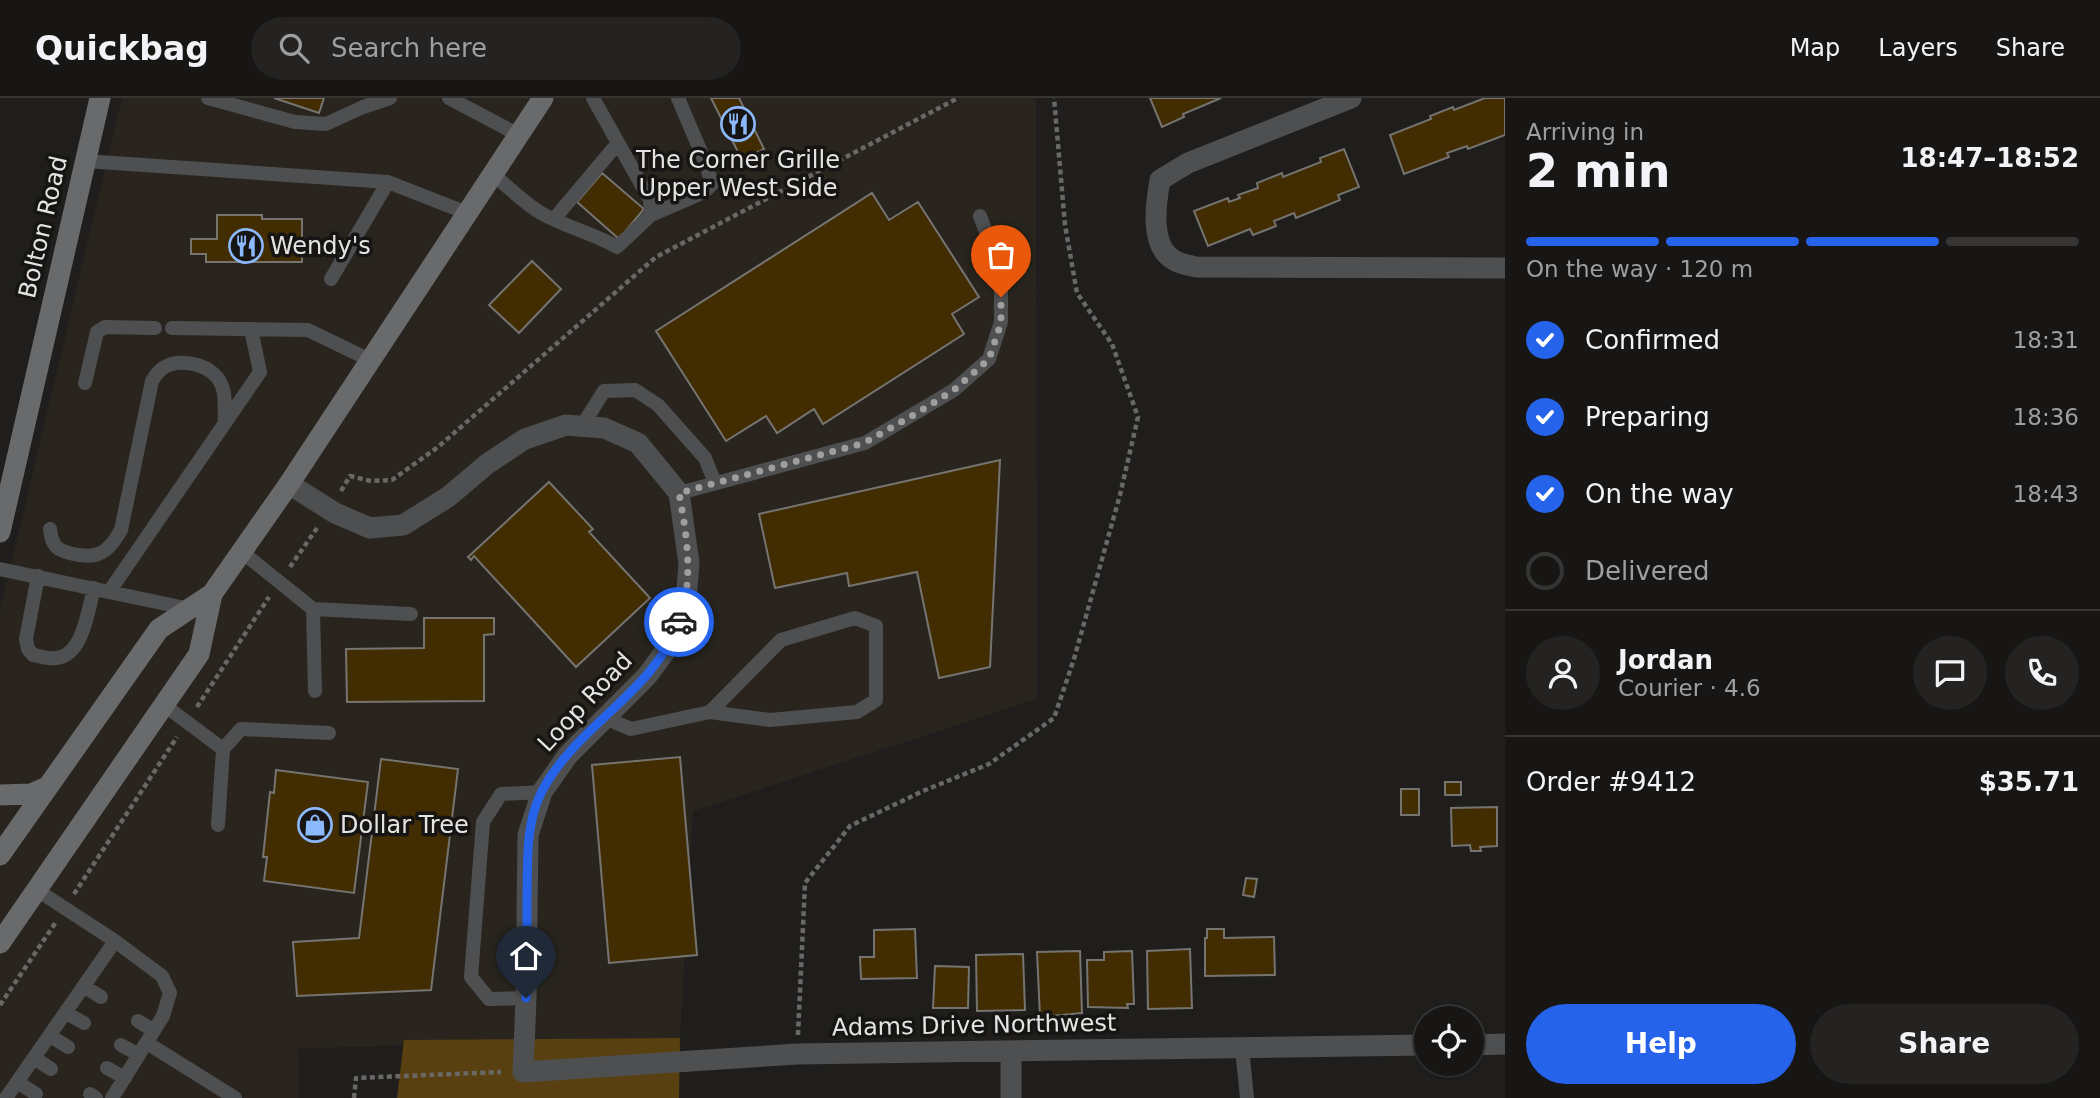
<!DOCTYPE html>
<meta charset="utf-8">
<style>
body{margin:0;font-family:"DejaVu Sans",sans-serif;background:#242322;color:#f1f3f6;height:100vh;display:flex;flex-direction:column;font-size:26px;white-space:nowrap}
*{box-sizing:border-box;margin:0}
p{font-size:23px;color:#9e9fa0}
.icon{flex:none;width:38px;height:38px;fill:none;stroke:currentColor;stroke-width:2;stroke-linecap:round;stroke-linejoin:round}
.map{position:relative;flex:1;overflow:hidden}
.drawer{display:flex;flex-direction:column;background:#171615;width:595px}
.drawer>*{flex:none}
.controls{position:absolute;left:1414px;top:908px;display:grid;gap:14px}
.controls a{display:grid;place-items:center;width:70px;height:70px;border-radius:50%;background:#171615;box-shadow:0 2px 5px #0004,0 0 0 2px #363534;font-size:35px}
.pin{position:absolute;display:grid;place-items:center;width:60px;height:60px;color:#fff;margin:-72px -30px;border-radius:50% 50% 50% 0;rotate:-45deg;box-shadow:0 0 7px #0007}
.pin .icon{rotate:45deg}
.courier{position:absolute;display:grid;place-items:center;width:70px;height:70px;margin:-35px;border:5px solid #2563eb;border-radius:50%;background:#fff;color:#222;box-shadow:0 2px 9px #0007}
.head em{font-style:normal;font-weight:600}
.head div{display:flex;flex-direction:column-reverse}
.head{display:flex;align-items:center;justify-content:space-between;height:119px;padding:0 21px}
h1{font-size:46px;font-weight:600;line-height:52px}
.bar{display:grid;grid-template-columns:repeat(4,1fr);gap:10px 7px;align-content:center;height:84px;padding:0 21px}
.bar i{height:9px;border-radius:5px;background:#363534}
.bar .on{background:#2563eb}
.bar p{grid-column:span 4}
.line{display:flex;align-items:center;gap:18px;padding:0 21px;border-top:2px solid #363534}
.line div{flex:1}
.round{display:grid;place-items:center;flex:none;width:74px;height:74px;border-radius:37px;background:#242322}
ol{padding:0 21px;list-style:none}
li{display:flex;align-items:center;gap:21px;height:77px}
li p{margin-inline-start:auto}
li .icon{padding:7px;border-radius:50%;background:#2563eb;color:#fff;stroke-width:4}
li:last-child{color:#9e9fa0}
li i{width:38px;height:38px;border:4px solid #363534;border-radius:50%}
.primary-button{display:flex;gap:14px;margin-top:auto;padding:14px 21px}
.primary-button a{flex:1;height:80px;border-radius:42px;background:#2563eb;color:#fff;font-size:28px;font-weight:600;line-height:80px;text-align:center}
.primary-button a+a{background:#242322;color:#f1f3f6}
header{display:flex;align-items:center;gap:42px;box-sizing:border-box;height:98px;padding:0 35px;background:#171615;border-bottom:2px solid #363534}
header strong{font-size:33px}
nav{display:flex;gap:38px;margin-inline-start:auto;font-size:24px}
.search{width:490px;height:63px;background:#242322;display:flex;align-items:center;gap:18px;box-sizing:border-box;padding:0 24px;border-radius:38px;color:#9e9fa0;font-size:26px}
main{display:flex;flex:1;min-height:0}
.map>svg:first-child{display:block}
.built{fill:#29251e}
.green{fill:#594011}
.building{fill:#422d03;stroke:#757471;stroke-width:2}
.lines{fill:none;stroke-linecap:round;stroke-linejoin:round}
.path{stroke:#696867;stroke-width:4.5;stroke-dasharray:5 3.5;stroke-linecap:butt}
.lane{stroke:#4e4f50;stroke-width:14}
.street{stroke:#4e4f50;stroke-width:21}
.secondary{stroke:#696a6c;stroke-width:21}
.done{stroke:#a09f9d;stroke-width:7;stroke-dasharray:0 12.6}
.route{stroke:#2563eb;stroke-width:9}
.labels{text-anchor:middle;stroke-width:7;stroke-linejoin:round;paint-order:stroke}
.poi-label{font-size:24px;fill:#e5e4e3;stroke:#161513;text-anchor:start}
.street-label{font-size:24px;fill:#e5e4e3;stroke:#161513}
</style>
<header>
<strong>Quickbag</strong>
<div class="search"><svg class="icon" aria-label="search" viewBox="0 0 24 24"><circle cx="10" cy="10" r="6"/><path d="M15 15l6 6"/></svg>Search here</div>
<nav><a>Map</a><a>Layers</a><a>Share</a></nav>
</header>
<main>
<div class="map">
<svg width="1505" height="1000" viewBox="0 0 1505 1000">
<rect width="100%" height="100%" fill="#1f1e1c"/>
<path class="built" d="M122 0H1036L1037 601 693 713 680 940 565 941 298 951V1000H0V513Z"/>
<path class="green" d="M680 940 679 1000H397L404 942Z"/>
<path class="building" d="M274 0H324L319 15Z
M711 0H739L764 51 742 62Z
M1150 0H1221L1183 16 1184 19 1162 29Z
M1485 0H1505V37L1468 51 1467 48 1447 55 1449 59 1404 76 1390 37 1431 21 1430 18 1453 9 1454 12Z
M1344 51 1359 89 1338 97 1340 102 1296 120 1294 115 1274 123 1276 128 1253 137 1250 131 1208 148 1194 113 1228 100 1229 104 1240 100 1238 97 1258 90 1257 85 1282 75 1283 79 1321 64 1320 60Z
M602 75 644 111 619 141 577 104Z
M872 95 889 122 918 104 979 199 952 216 964 236 823 326 814 311 777 335 766 318 726 343 656 233Z
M217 117H262V121H302V164H206V156H191V141H217Z
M532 163 561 191 519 235 489 207Z
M1000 362 990 569 939 580 917 474 849 488 847 475 775 490 759 416Z
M549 384 593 431 589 434 650 500 576 569 474 458 471 462 468 459Z
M424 520H494V536L484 537V603L347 604 346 551 424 550Z
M680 659 697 857 609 865 592 667Z
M381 661 458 671 431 892 297 898 293 844 359 840Z
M276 672 368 684 354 795 264 783 267 759H263L270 694 274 695Z
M1445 684H1461V697H1445Z
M1401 691H1419V717H1401Z
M1497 709V748L1480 749 1481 753H1471L1470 747 1452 748 1451 710Z
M1246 780 1257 781 1254 799 1243 797Z
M915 831 917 880 861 881 860 859H874V832Z
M1207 831H1224V840L1274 839 1275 877 1205 878V840H1207Z
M1190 851 1192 910 1148 911 1147 853Z
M1080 853 1082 915 1040 919 1037 854Z
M1132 853 1134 906H1127L1128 910 1088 909 1087 862H1104V854Z
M1023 856 1025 912 977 913 976 857Z
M935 868 969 869 968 910H933Z"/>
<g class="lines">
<path class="path" d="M341 393 350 378 371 383 392 382 438 349 656 159 958 0
M290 469 317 430
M197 609 269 499
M74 796 177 639
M0 907 56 824
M798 937 805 785 850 728 923 693 989 666 1054 620 1074 561 1120 397 1138 319 1112 246 1077 195 1065 127 1054 0
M354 1000 356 980 501 974"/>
<path class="lane" d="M208 0 295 24 326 26 363 9 390 0
M449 0 519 37
M85 63 388 84 467 115
M493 76C508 89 524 105 541 115 565 129 593 135 617 149L651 117 650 102 593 0
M651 117 704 94 712 86 706 66 678 0
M554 121 618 45
M331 181 388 84
M172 230 308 232 370 262
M85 285 97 234 105 229 155 230
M582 328 604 293 635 292 658 307 705 360 715 385
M679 395 865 345 954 292 989 261 1001 224V174L980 118
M50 431C51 438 52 446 59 451 68 456 89 460 98 456 109 452 115 442 121 432L152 283C155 278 158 273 163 270 181 258 217 267 223 291 226 301 224 314 225 325
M242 454 313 511 411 516
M0 471 190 511
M38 478 26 541 28 551 33 557C40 558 48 561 56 560 83 558 88 512 94 490
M109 494 260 274 251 231
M313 511 315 593
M164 607 223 651 241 631 329 635
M605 620 631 631 710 614 770 622 857 614 876 602V528L855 520 781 542 710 614
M218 727 223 651
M85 889 101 899
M526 900 489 901 471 879 483 724 501 696 542 694
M66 915 84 925
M138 923 154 933
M50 938 68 949
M147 945 235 1000
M121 947 139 957
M1242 950 1247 1000
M34 960 51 971
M107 970 125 980
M17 984 36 996
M90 996 96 1000
M6 1000 115 843 37 792
M112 1000 163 918 170 895 162 878 115 843"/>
<path class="street" d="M1351 0 1188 65 1160 82C1156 105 1149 148 1174 162 1180 166 1189 167 1196 169L1505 170
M289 386 335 415 370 430 403 427 448 399 487 366 525 341 566 327 604 330 638 345 679 395 689 465 686 504 672 544 647 578 568 657 542 694 528 737 526 900 523 974 797 956 1426 947
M1472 947 1505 946
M1011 953V1000"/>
<path class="secondary" d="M0 434 100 0
M0 697 31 696 47 689
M0 757 159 531 212 496 289 386 543 0
M0 845 199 556 212 496"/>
</g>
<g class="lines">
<path class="done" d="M679 524C694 482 687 438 679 395L864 345 917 315 954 292 989 261 1001 225V199"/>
<path class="route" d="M526 900C527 866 527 832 527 798 528 763 525 726 542 693 576 628 654 594 679 524"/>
</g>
<defs>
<g id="restaurant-ring" transform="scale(1.75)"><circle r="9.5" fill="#161513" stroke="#8cb9fc" stroke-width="1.5"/><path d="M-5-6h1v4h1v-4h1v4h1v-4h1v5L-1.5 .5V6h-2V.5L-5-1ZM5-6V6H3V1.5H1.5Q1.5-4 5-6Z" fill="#8cb9fc"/></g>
<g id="shop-ring" transform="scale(1.75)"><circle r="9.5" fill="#161513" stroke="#8cb9fc" stroke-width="1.5"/><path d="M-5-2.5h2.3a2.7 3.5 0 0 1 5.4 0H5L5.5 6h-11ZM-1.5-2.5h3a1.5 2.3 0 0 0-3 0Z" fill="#8cb9fc"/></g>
</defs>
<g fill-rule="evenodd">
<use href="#restaurant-ring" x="738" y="26"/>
<use href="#restaurant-ring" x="246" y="148"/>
<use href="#shop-ring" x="315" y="727"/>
</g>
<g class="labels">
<g class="poi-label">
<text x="738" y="70" text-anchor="middle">The Corner Grille<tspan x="738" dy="28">Upper West Side</tspan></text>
<text x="270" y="156">Wendy's</text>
<text x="340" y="735">Dollar Tree</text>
</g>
<g class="street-label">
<text transform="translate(43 129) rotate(-77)" y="8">Bolton Road</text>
<text transform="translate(585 604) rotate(-47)" y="8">Loop Road</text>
<text transform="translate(974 927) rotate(-1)" y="8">Adams Drive Northwest</text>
</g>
</g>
</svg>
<div class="controls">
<a><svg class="icon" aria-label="locate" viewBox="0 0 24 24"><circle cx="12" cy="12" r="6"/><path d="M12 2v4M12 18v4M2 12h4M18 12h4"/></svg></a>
</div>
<div class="pin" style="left:1001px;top:199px;background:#ea580c"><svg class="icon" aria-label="bag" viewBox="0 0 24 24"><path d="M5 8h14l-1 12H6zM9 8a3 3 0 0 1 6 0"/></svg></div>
<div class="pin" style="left:526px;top:900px;background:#1f2937"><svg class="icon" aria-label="home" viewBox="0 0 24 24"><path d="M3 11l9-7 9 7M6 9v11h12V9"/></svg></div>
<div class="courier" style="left:679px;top:524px"><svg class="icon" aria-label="car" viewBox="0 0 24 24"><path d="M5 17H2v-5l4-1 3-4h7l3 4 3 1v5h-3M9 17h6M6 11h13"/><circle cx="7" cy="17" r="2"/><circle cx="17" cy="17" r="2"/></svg></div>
</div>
<section class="drawer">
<div class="head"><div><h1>2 min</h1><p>Arriving in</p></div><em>18:47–18:52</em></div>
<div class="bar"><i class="on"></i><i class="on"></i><i class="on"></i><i></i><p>On the way · 120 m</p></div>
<ol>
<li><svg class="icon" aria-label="check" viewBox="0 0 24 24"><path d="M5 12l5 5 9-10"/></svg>Confirmed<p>18:31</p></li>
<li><svg class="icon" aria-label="check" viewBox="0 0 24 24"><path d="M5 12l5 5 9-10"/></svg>Preparing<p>18:36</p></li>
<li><svg class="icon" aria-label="check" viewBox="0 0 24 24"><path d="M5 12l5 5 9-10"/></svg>On the way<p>18:43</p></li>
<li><i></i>Delivered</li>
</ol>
<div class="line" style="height:126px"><a class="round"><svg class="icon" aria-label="person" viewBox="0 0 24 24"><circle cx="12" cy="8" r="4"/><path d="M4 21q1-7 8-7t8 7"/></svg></a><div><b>Jordan</b><p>Courier · 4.6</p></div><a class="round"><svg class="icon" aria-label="chat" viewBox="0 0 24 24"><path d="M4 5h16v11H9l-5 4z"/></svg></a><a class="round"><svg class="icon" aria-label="phone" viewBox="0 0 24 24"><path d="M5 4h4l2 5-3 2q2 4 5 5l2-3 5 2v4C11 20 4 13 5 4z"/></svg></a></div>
<div class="line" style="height:91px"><div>Order #9412</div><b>$35.71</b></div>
<div class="primary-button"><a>Help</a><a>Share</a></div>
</section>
</main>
